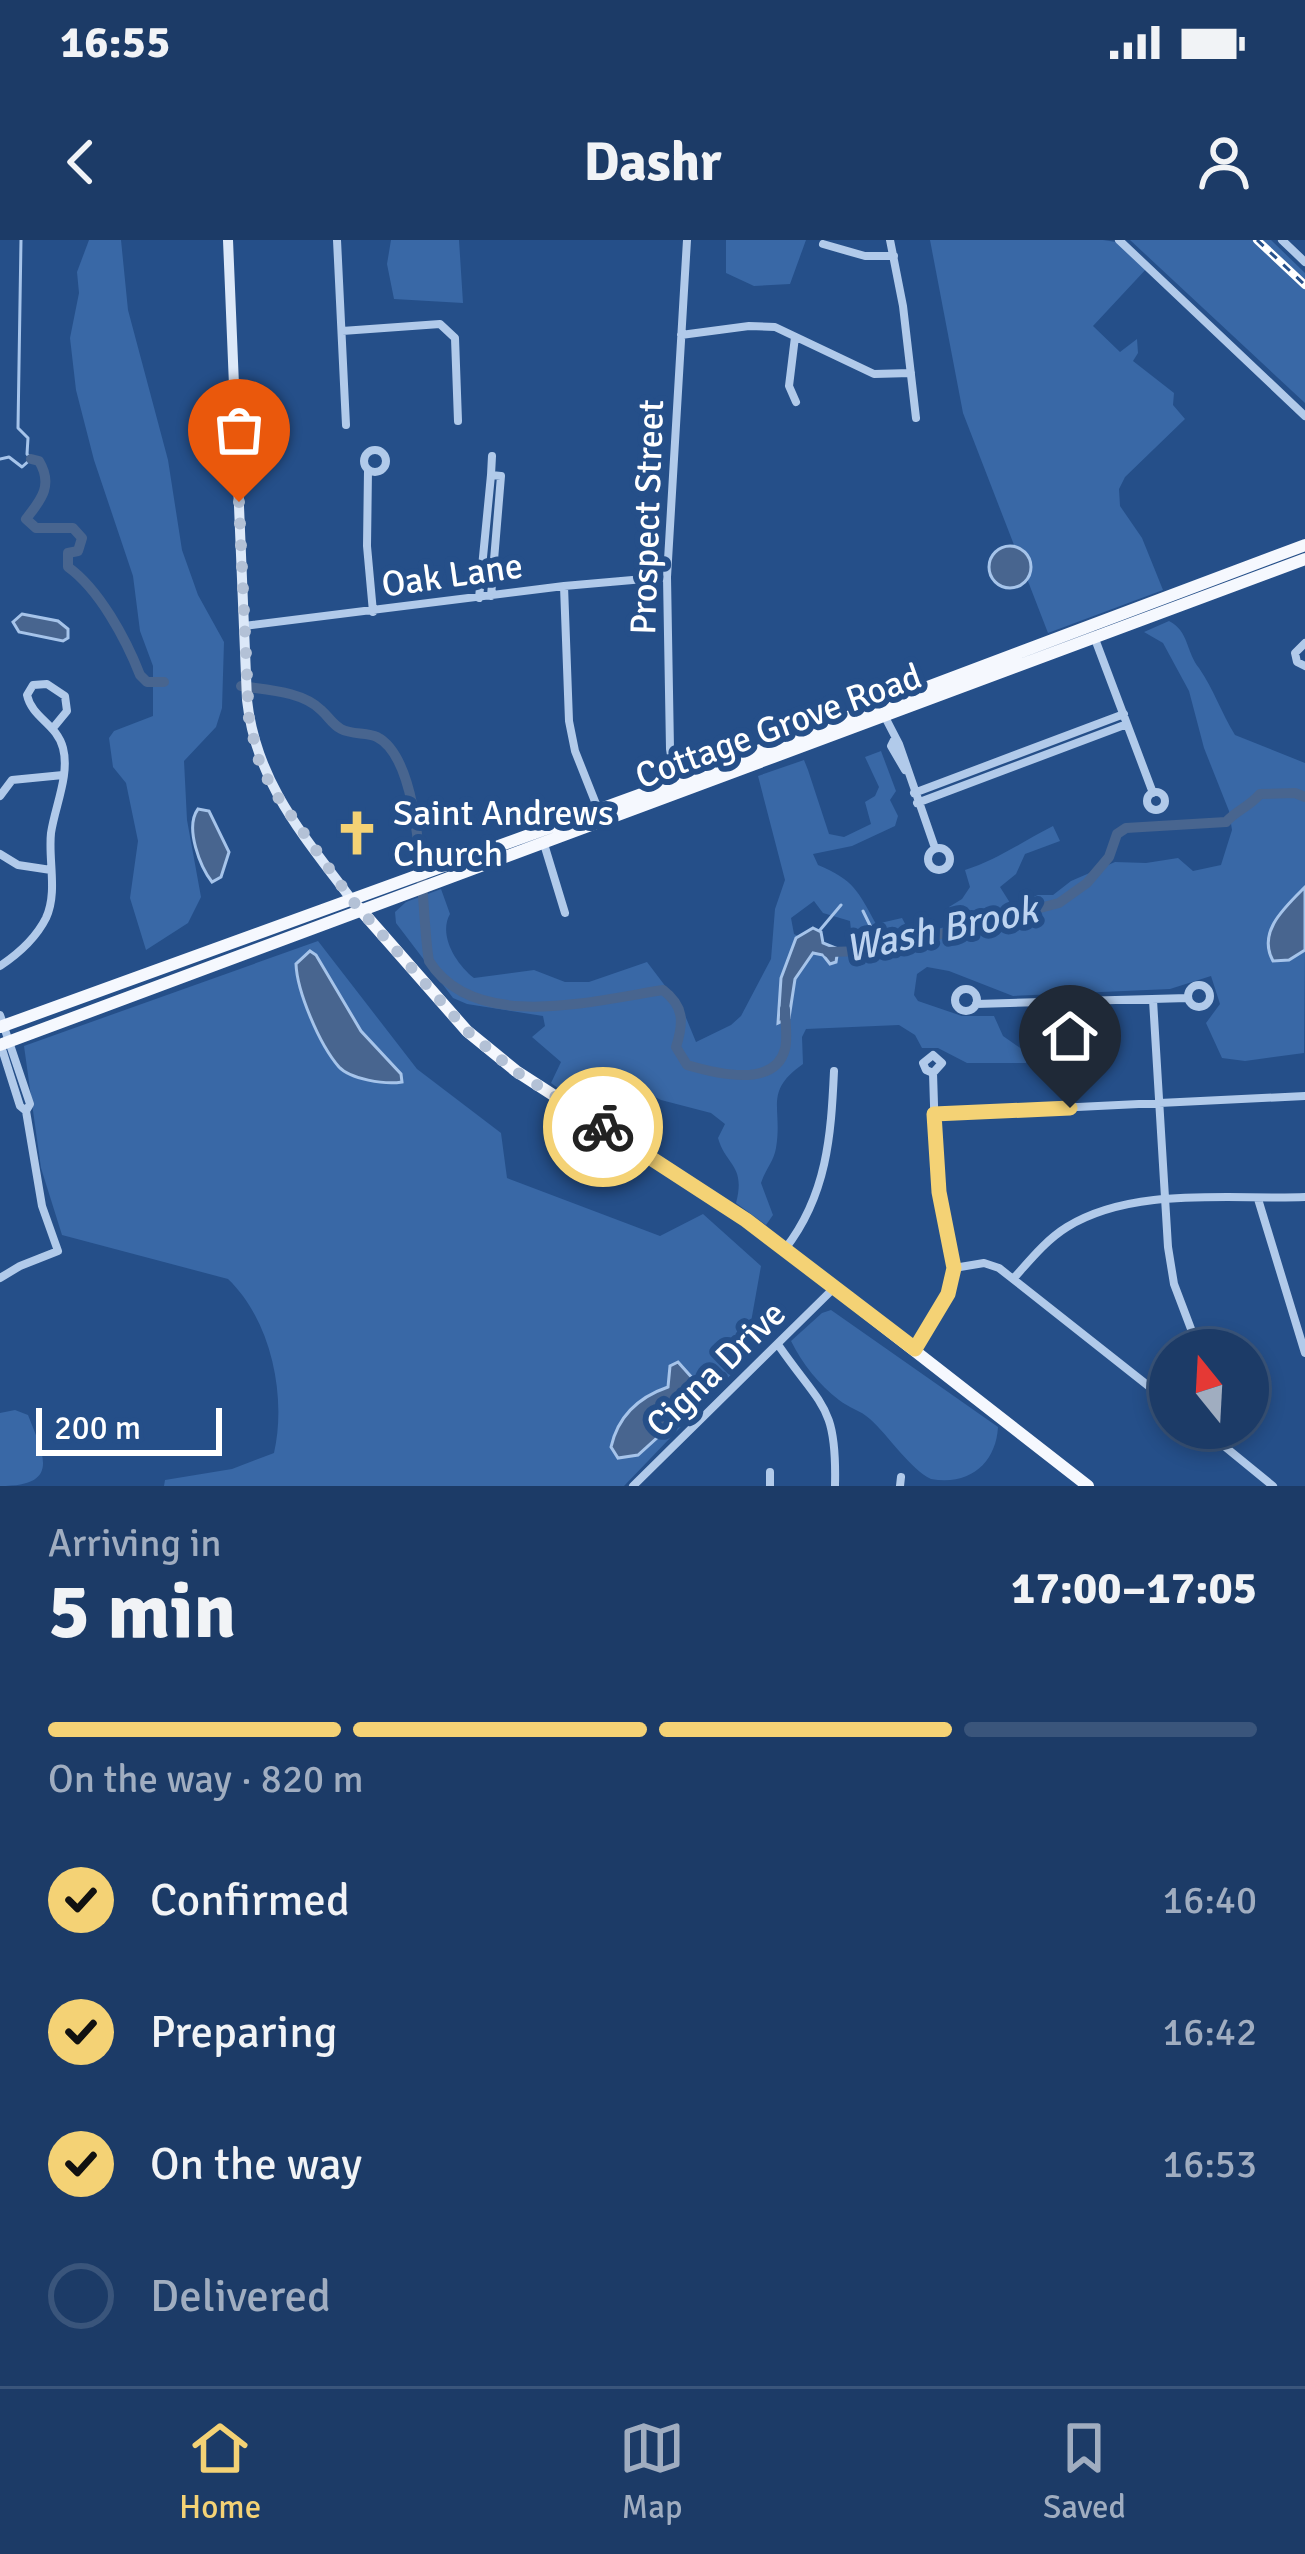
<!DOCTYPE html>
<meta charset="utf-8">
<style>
body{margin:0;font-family:Signika,sans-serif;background:#25426d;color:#f1f3f6;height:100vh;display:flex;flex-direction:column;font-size:45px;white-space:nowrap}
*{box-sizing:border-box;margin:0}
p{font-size:39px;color:#a0adc0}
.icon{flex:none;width:66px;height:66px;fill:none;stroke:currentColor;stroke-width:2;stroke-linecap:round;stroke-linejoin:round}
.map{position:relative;height:1246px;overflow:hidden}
.side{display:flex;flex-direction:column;background:#1c3b67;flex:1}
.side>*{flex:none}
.needle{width:78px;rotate:342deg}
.tools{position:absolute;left:1149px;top:1089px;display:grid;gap:24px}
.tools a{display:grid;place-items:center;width:120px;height:120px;border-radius:50%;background:#1c3b67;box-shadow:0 6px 18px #0003,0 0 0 3px #3a557b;font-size:60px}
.scale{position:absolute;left:36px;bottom:30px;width:186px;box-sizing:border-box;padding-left:12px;border:6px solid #fff;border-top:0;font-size:33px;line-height:42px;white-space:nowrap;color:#fff;-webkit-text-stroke:9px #254f89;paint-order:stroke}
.pin{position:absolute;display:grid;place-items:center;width:102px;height:102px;color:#fff;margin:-123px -51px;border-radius:50% 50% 50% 0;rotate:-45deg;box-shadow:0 0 12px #0007}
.pin .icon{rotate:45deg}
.courier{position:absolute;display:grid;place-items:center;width:120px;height:120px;margin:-60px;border:9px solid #f4d275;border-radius:50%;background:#fff;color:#222;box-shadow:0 3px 15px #0007}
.headline em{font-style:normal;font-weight:800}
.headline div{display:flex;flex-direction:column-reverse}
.headline{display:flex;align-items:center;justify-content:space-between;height:204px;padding:0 48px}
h1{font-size:78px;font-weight:800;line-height:90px}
.bar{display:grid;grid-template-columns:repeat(4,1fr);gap:18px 12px;align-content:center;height:144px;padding:0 48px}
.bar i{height:15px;border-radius:9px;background:#3a557b}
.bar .active{background:#f4d275}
.bar p{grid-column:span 4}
ol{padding:0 48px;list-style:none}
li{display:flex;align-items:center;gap:36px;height:132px}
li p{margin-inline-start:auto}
li .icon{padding:12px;border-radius:50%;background:#f4d275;color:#111;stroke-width:4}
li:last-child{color:#a0adc0}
li i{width:66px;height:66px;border:6px solid #3a557b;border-radius:50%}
.status{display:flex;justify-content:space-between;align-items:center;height:84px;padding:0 60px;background:#1c3b67;direction:ltr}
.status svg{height:33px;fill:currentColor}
header{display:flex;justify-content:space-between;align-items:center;height:156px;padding:0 48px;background:#1c3b67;font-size:54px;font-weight:800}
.dock{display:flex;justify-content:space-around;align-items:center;height:168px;border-top:3px solid #3a557b;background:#1c3b67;font-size:33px;color:#a0adc0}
.dock a{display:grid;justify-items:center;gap:6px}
.dock .active{color:#f4d275}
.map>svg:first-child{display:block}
.green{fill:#3968a6;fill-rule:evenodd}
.water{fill:#48658f;stroke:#a6c4ea;stroke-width:3}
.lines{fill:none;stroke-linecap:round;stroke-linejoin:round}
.stream{stroke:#a6c4ea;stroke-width:3}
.river{stroke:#48658f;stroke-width:10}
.street{stroke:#b1caea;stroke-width:8}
.secondary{stroke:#dce8f8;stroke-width:10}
.primary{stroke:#f5f8fe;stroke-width:12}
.rail-casing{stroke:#fff;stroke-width:8}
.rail{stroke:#254f89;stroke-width:3;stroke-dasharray:9;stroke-linecap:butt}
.done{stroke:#b3c1d6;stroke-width:12;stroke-dasharray:0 21.6}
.route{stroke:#f4d275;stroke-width:15}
.labels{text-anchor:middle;stroke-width:12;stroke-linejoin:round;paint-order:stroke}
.street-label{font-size:36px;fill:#fff;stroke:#254f89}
.poi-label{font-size:36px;fill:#fff;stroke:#254f89;text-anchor:start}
.water-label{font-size:39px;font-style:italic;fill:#bdd4f1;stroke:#254f89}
</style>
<div class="status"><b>16:55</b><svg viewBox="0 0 49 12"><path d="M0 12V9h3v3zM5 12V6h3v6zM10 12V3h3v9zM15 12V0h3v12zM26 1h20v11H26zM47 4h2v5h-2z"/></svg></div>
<header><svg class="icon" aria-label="back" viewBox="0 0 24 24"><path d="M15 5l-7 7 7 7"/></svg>Dashr<svg class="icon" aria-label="person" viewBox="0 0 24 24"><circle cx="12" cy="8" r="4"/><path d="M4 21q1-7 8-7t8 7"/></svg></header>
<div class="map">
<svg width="1305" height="1246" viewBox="0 0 1305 1246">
<rect width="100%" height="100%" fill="#254f89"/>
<path class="green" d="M89 0H121L128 70 168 220 182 310 198 355 224 402 222 468 216 487 184 521 187 580 201 657 188 683 146 710 130 658 138 601 126 543 113 527 109 498 114 491 153 476V426L140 391 133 336 94 220 76 150 70 98 79 53 77 32Z
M391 0H459L463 63 394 59 387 24Z
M726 0H806L790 44 754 46 726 33Z
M930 0H1103L1123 3 1148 27 1093 86 1120 112 1137 99 1138 113 1133 121 1174 153 1173 165 1185 179 1125 237 1119 249 1120 266 1142 298 1163 350 1048 393 963 173Z
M1130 0H1271L1305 33V163Z
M1169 381C1189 391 1186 412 1199 428 1214 450 1221 472 1235 495L1305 523V647C1284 669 1261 687 1270 718L1305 710 1304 813 1245 821 1222 818 1206 783 1220 764 1211 736 1170 749 1013 756 949 731 927 727 917 734 914 755 918 761 962 776H994L1003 796 1026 812V823H967L938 808H922L915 795 899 785 806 789 802 797 803 824C763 852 783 867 776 908 774 921 765 930 761 943L773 975 766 985 736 963C746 925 726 926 718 898L725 884 711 873 661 860 625 842 617 845 597 872 589 871 551 843 561 822 532 797 545 786 543 776 467 764 453 758 396 683 395 672 406 662 441 649 450 674C438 695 456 724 474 738L534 730 565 742H589L647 722 682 768 696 802 731 785 741 776 771 719 775 669 785 640 758 536 804 520 808 530 829 594 844 597 871 584 865 562 875 556 879 547 865 517 881 511 896 551 890 560 898 576 895 586 852 606 813 614 818 625C854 640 858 651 876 684L902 678 912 697 951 685 949 667 962 659 970 647 965 630C997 620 1023 601 1053 586L1060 601 1025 614 1016 634 1000 647 1012 666 1038 655H1053L1071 641 1115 622 1146 623 1178 618 1193 631 1221 625 1232 590 1229 571 1204 508 1189 451 1163 403 1144 392ZM814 661 823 673 850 681 852 699 846 712 828 711 794 694 791 678Z
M318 701 417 829 501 893 507 938 660 996 703 974 761 1026 744 1121 624 1246H164L165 1240 232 1229 274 1213C287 1156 271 1080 228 1039L62 995 41 928 24 806Z
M831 1070 998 1187C996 1222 971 1246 931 1239 911 1230 888 1195 870 1179 860 1170 849 1168 839 1160 819 1145 802 1123 791 1101L822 1073Z
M15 1170 28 1175C44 1216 61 1246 0 1246V1173Z"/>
<path class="water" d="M989 327a21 21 0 1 1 42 0a21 21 0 1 1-42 0Z
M22 374 58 381 68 389V398L63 401 19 392 13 382Z
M198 569 209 571 229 612 221 637 212 642C201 628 184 588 198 569Z
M1305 647V710L1289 720 1273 721C1257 692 1284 668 1305 647Z
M813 688 821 692 823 703 838 709 836 722 830 724 823 715 813 713 795 739 789 778 778 783 781 738 796 698Z
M310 711 316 715 361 791 401 834 402 842C385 845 350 839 339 827 319 804 297 751 296 724Z
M678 1122 703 1150 701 1158 638 1215 618 1218 611 1207C618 1176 639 1157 668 1147L670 1126Z"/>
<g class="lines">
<path class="stream" d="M0 219 9 217 22 227 31 219 27 214 28 198 18 188 21 0
M863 671 881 708
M820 690 841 665"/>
<path class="river" d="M31 219 39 221C54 246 40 261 26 279L36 288H73L82 298 78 311 68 313V327C99 349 126 399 140 435L147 442H164
M241 446C266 450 302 451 321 470 329 477 332 484 341 489 352 495 367 492 377 497 426 522 420 673 429 721 474 793 593 761 663 750 684 766 684 782 676 807L687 825C714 833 775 849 785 809 788 798 785 781 785 769
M828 712 866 711 918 700 1059 663 1087 643 1109 617 1117 594 1126 588 1226 582C1237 570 1249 567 1260 554L1295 553 1305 557"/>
<path class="street" d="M337 0 346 185
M890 0 903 66 916 178
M1119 0 1305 176
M1282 0 1305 22
M823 4 865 16H894
M342 91 440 84 455 98 458 181
M681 95 749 86 775 87 874 134 911 133
M795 97 789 146 796 162
M364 221a11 11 0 1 1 22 0a11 11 0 1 1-22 0Z
M368 230 367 306 373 372
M491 235 492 216
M564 346 569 481 575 511 598 569
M479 358 491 235 501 236 491 356
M244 386 564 346 667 337
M1095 399 1153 553
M1305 403 1295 413 1297 422 1305 426
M885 477 899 504 935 608
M894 500 891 506 905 530
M675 542 670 509 667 337 687 0
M1147 561a9 9 0 1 1 18 0a9 9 0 1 1-18 0Z
M914 553 1124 474
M0 556 12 540 63 535
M917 563 1127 484
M544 604 565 673
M928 619a11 11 0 1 1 22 0a11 11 0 1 1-22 0Z
M0 614 18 625 51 630
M0 726C18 714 36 698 46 678 58 652 48 620 51 593 55 566 70 535 63 508 57 484 32 478 27 455L33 445 47 444 65 456 67 471 53 488
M1188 756a11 11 0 1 1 22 0a11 11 0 1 1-22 0Z
M955 760a11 11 0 1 1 22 0a11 11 0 1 1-22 0Z
M1153 760 1168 1007 1174 1044 1199 1110
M976 764 1188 758
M0 775 30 864 26 871 42 966 58 1011 20 1026 0 1038
M1 806 20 866 26 871
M934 874 1305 856
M1258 959 1305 1113
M785 1009C827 955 831 896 834 831
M954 1028 984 1023 999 1028 1170 1163
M1014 1038C1030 1020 1046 1000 1067 987 1134 946 1230 960 1305 957
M779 1106C822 1168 837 1165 835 1246
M915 1109 948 1054 954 1028 936 928 933 833 942 823 933 815 923 823 926 830 933 833
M1202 1188 1273 1246
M633 1246 833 1049
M770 1246V1232
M900 1246 901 1237"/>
<path class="secondary" d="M228 0 247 460C256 542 303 595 351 659"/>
<path class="primary" d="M359 668 467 791 516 831 747 980 1088 1246
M0 787 686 538 1305 305
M0 805 1305 319"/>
<g class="rail-casing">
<path id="rail" d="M1257 0 1305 45"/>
</g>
<use href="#rail" class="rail"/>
</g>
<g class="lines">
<path class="done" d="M239 262 249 480 260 525 275 553 351 659 467 791 515 831 603 887"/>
<path class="route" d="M603 887 746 980 915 1109 948 1054 954 1028 939 952 934 874 1070 868"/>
</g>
<defs>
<g id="church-bare" transform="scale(3.6)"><path d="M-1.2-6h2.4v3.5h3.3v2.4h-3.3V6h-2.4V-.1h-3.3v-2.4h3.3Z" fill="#f4d275" stroke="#254f89" stroke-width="2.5" paint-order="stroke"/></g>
</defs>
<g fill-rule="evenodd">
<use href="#church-bare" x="357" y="593"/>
</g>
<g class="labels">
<g class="street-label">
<text transform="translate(646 277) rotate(-88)" y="13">Prospect Street</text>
<text transform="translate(452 334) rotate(-8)" y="13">Oak Lane</text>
<text transform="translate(778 485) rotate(-20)" y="13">Cottage Grove Road</text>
<text transform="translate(715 1128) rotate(-44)" y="13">Cigna Drive</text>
</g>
<g class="poi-label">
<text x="393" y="585">Saint Andrews<tspan x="393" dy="41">Church</tspan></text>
</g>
<g class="water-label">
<text transform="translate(941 688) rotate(-12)" y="14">Wash Brook</text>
</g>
</g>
</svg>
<div class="tools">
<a><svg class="needle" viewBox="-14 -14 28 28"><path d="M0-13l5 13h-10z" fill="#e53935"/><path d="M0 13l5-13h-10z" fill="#a0adc0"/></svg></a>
</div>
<div class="scale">200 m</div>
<div class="pin" style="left:239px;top:262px;background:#ea580c"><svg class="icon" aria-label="bag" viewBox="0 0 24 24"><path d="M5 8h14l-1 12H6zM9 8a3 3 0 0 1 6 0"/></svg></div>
<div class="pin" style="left:1070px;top:868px;background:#1f2937"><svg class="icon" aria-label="home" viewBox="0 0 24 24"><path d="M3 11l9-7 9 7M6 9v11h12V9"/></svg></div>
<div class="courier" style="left:603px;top:887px"><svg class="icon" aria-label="bike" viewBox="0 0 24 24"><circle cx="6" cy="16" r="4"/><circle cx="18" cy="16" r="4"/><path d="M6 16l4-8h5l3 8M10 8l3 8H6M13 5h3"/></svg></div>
</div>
<section class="side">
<div class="headline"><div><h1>5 min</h1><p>Arriving in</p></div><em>17:00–17:05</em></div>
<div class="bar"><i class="active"></i><i class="active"></i><i class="active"></i><i></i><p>On the way · 820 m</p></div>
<ol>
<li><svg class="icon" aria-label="check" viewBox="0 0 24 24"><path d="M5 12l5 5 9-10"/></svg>Confirmed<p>16:40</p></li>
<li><svg class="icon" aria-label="check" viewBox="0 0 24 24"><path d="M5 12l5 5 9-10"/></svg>Preparing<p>16:42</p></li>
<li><svg class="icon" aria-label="check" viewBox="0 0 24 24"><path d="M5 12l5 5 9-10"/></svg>On the way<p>16:53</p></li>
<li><i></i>Delivered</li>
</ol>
</section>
<nav class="dock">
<a class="active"><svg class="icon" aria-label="home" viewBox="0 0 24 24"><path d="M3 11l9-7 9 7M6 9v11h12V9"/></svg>Home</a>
<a><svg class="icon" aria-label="map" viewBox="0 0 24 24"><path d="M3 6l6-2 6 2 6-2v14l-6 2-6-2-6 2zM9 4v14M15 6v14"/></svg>Map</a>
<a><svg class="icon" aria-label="saved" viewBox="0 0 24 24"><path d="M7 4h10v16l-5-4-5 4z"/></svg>Saved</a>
</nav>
